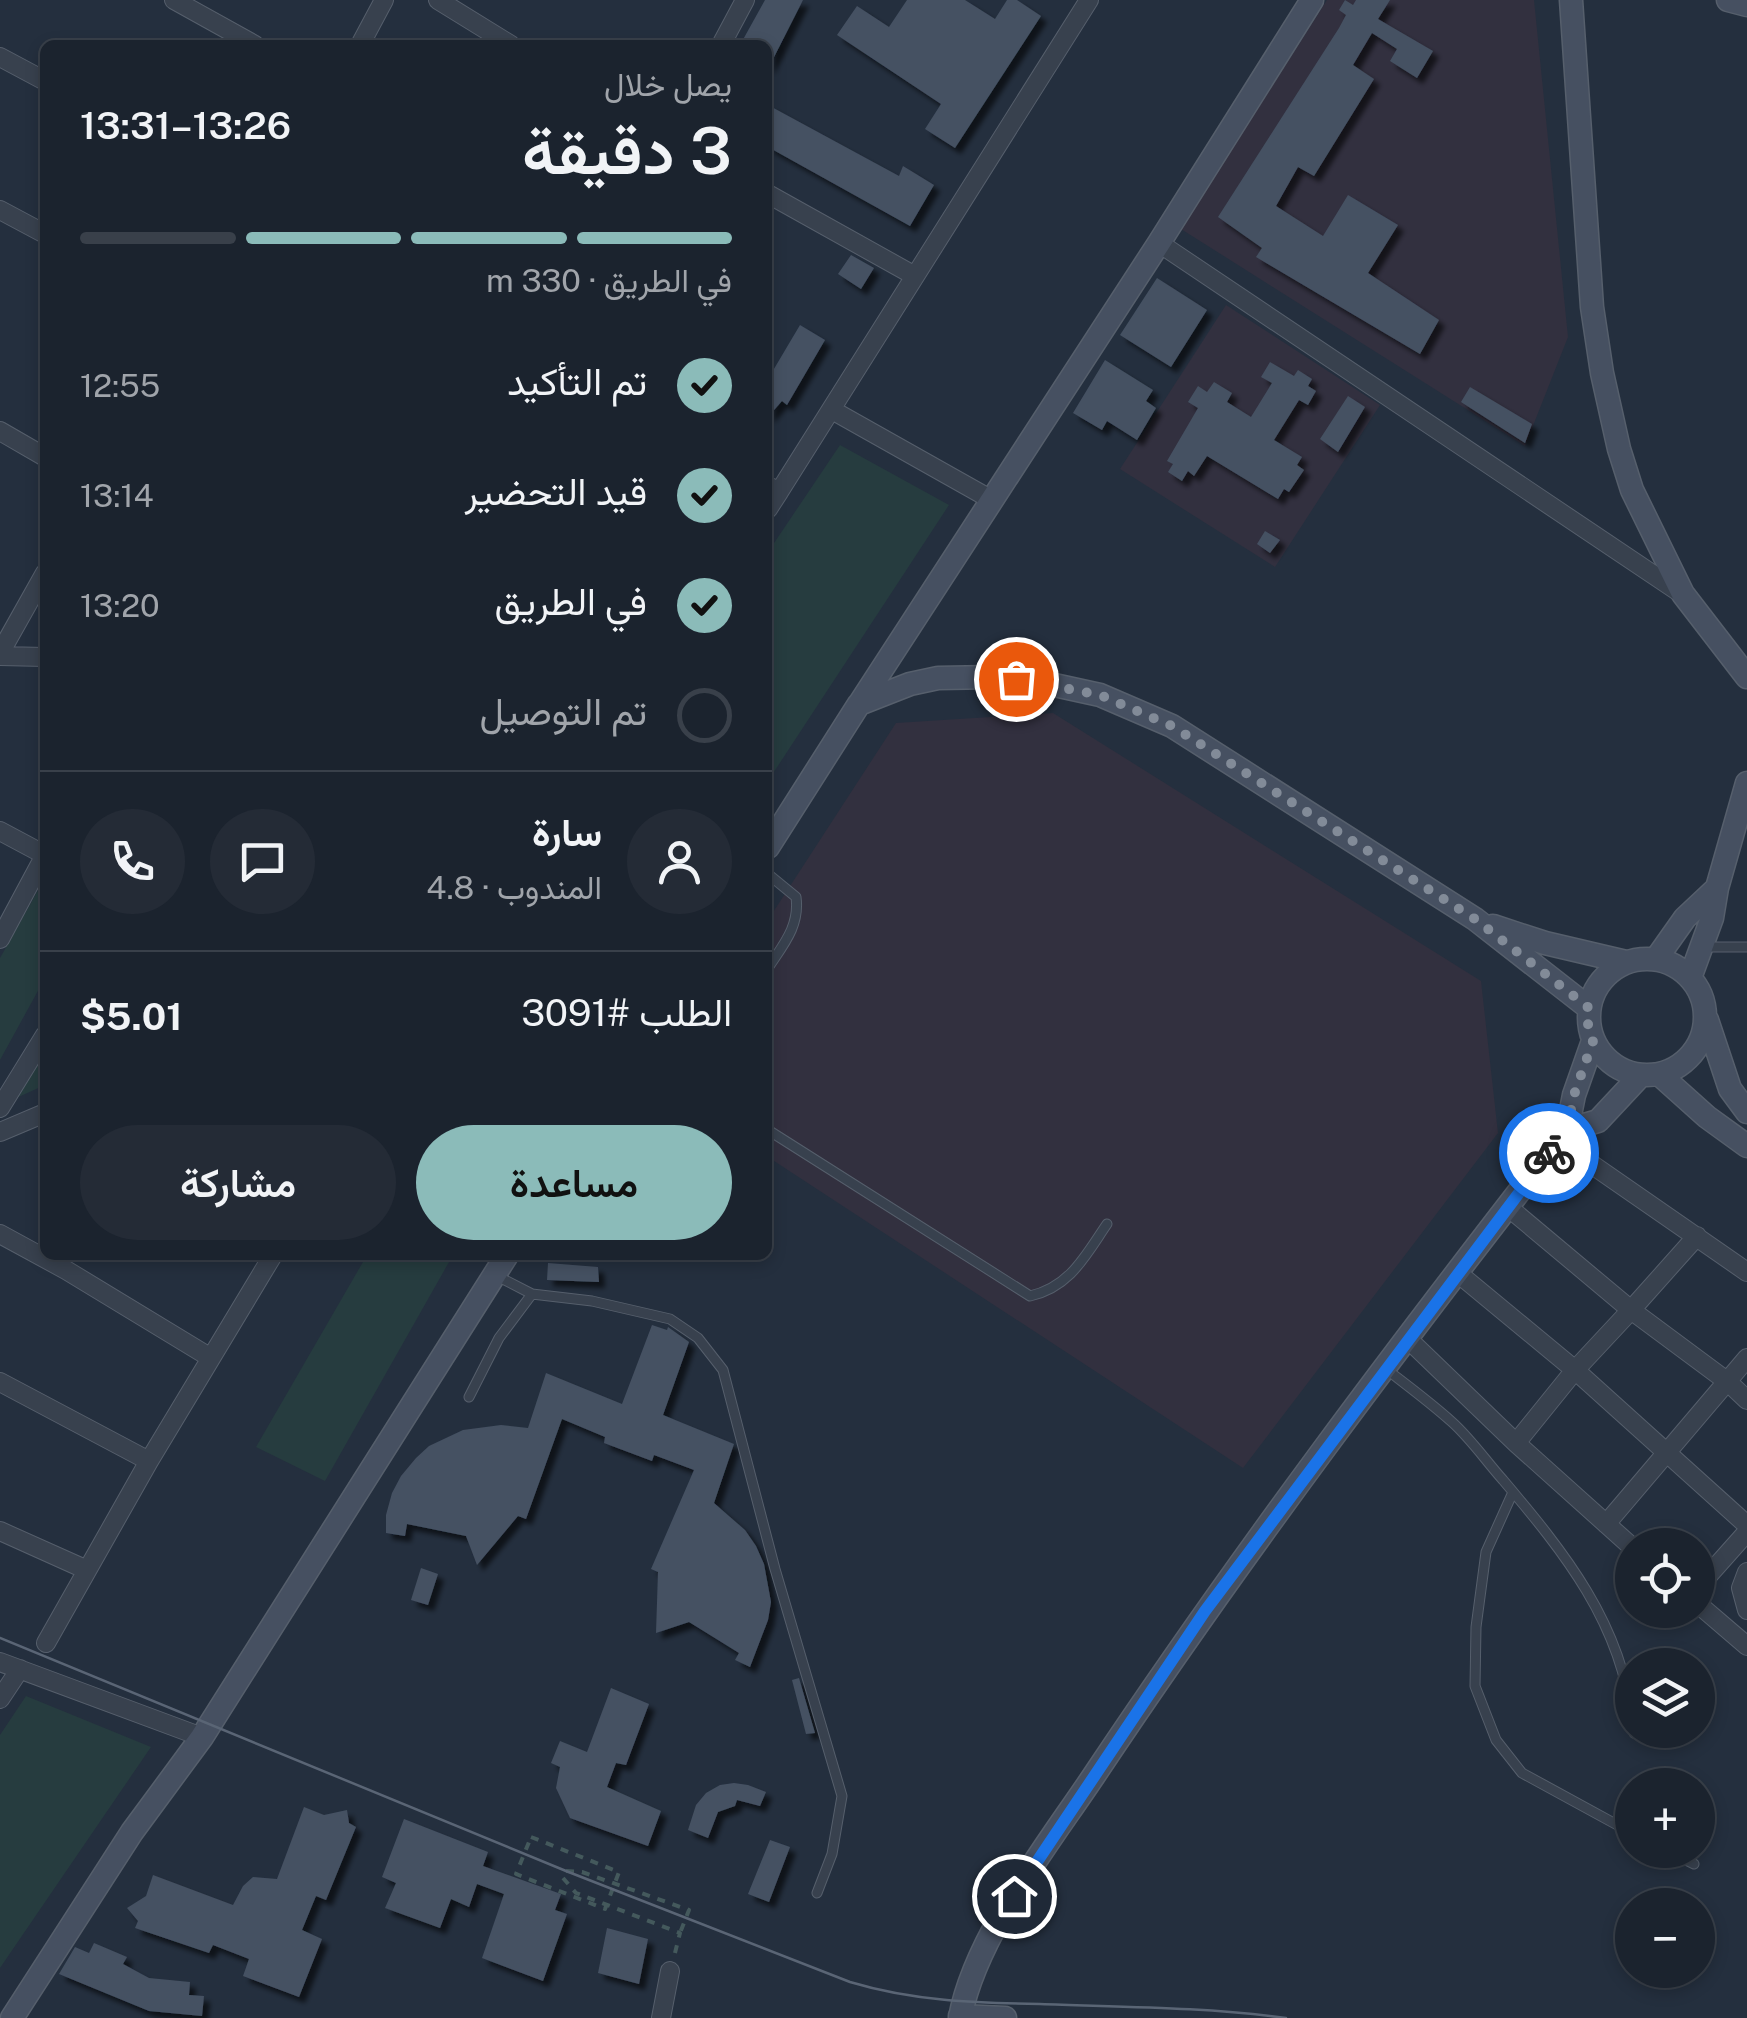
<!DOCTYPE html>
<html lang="ar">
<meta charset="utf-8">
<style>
body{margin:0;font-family:"Public Sans",Vazirmatn,sans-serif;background:#242b36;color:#f1f3f6;direction:rtl;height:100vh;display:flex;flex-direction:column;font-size:38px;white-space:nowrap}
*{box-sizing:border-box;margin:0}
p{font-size:32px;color:#a0a4aa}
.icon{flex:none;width:55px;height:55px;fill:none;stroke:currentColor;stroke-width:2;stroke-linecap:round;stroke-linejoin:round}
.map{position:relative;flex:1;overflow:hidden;direction:ltr}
.sheet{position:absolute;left:40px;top:40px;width:732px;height:1220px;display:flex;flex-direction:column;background:#1b232e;border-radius:15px;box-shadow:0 5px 15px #0003,0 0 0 2px #39404a;direction:rtl}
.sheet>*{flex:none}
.fabs{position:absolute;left:1615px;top:1528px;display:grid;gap:20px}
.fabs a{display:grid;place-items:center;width:100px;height:100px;border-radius:50%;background:#1b232e;box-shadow:0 5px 15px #0003,0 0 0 2px #39404a;font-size:50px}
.pin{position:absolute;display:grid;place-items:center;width:85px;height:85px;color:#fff;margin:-42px;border:5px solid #fff;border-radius:50%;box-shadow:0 2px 10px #0007}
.courier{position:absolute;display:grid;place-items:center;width:100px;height:100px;margin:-50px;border:8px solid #1a73e8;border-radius:50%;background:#fff;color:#222;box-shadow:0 2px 12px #0007}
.summary em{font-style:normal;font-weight:600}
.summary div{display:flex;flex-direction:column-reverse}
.summary{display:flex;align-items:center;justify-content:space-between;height:170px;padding:0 40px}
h1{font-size:65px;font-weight:600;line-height:75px}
.bar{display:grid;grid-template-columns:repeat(4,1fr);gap:15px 10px;align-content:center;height:120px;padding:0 40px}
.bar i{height:12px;border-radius:8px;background:#39404a}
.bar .selected{background:#8bbbb9}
.bar p{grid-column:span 4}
.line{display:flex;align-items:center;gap:25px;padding:0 40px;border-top:2px solid #39404a}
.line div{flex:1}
.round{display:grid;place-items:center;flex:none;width:105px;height:105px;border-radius:52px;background:#242b36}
ol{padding:0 40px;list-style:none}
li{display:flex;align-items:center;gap:30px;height:110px}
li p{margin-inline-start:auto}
li .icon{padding:10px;border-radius:50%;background:#8bbbb9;color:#111;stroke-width:4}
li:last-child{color:#a0a4aa}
li i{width:55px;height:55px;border:5px solid #39404a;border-radius:50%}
.button{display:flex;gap:20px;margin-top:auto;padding:20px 40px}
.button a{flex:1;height:115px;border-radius:60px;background:#8bbbb9;color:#111;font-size:40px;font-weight:600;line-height:115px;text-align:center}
.button a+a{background:#242b36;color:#f1f3f6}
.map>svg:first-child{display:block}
.medical{fill:#32303f}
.green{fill:#263c3f}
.building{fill:#455162;filter:url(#shadow)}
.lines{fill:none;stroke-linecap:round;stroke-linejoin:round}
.lane-casing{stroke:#565f6c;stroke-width:11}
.street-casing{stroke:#565f6c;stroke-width:20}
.secondary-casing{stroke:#565f6c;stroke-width:25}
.path{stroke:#44595c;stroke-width:4;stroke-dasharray:8 8;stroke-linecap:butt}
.lane{stroke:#38414e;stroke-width:9}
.street{stroke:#38414e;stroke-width:18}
.secondary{stroke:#465061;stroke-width:22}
.tram{stroke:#5a6575;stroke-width:2.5}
.done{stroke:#828b98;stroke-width:10;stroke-dasharray:0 18}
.route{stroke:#1a73e8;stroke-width:12}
</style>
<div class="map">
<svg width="1747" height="2018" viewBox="0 0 1747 2018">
<defs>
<filter id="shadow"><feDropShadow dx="6" dy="6" stdDeviation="2.5" flood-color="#0009"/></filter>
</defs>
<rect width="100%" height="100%" fill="#242f3e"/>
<path class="medical" d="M1327 0H1534L1568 337 1525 446 1181 229Z
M1226 305 1380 405 1275 567 1120 469Z
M1053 713 1481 981 1498 1133 1243 1468 768 1157V920L896 723Z"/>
<path class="green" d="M840 445 949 505 768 781V552Z
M45 878V978L0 1060V958Z
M45 1050V1085L14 1099Z
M367 1255H453L325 1481 256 1447Z
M26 1696 151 1747 0 1968V1735Z"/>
<path class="building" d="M765 0H803L768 69V45H740Z
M907 0H965L995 19 1007 0H1017L1041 16 955 148 925 129 941 104 837 35 857 6 889 27Z
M1345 0 1353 5 1356 0H1390L1378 19 1433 51 1417 78 1390 61 1397 49 1372 33 1353 65 1374 79 1314 176 1298 167 1276 206 1323 236 1348 195 1398 225 1368 273 1439 320 1420 354 1256 257 1262 248 1218 217 1339 28 1346 15 1339 10Z
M768 105 899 176 903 166 934 185 910 226 768 147Z
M851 255 874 268 861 289 838 274Z
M1157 278 1207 310 1171 367 1120 335Z
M800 325 825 340 787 405 782 401 768 417V379Z
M1105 360 1153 390 1146 401 1156 408 1137 440 1107 421 1102 430 1073 413Z
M1270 362 1294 376 1298 370 1312 379 1308 386 1316 391 1308 405 1299 400 1274 440 1302 457 1297 465 1304 470 1289 492 1284 489 1278 499 1207 456 1194 476 1188 471 1182 481 1168 472 1173 464 1167 461 1198 408 1188 402 1198 386 1207 392 1214 382 1232 393 1227 402 1251 417 1272 383 1261 377Z
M1470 387 1532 424 1525 443 1461 402Z
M1348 396 1365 407 1338 452 1320 439Z
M1265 531 1280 540 1270 553 1257 544Z
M548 1263 598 1267 599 1282 547 1280Z
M652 1325 667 1330 668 1327 689 1342 663 1415 734 1444 714 1503 745 1530 756 1546 764 1564 771 1602 768 1620 750 1667 735 1660 739 1653 689 1622 656 1633 658 1572 651 1569 694 1470 654 1455 652 1461 604 1443 605 1437 562 1419 526 1519 518 1516 477 1565 466 1536 407 1524 405 1536 386 1533V1515L392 1493 401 1476 416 1458 429 1446 463 1430 501 1425 528 1428 546 1373 622 1404Z
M421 1568 438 1574 428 1605 411 1600Z
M799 1678 815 1733 806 1734 792 1680Z
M611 1688 649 1704 626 1765 616 1763 607 1787 661 1811 648 1846 570 1818 556 1788 560 1767 551 1763 560 1741 587 1752Z
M734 1783 748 1785 766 1792 760 1806 737 1800 735 1806 718 1812 708 1838 688 1830 696 1805 706 1793 720 1785Z
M304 1807 324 1815 347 1810 349 1823 356 1827 326 1900 316 1896 302 1930 322 1939 299 1997 243 1976 249 1959 213 1945 209 1953 135 1928 138 1921 127 1908 146 1896 153 1875 233 1905 243 1886 253 1877 277 1879Z
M404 1819 488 1852 483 1866 561 1894 555 1910 567 1914 543 1981 482 1958 504 1894 477 1884 469 1907 451 1899 440 1928 385 1908 396 1883 382 1877Z
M770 1840 790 1847 769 1902 748 1894Z
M607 1928 648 1939 639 1984 598 1973Z
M94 1943 127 1957 123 1964 149 1978 190 1982 189 1995 204 1996 202 2016 149 2011 59 1974 75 1947 89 1953Z"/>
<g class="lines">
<g class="lane-casing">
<path id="lane" d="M768 874 796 897C800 926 783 945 768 968
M1705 947H1747
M768 1130 1030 1296C1070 1287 1085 1256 1107 1224
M497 1276 532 1294 592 1301 670 1319 698 1338 723 1370 775 1569 842 1796 832 1854 817 1893
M1386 1369C1408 1386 1431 1403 1452 1422 1471 1439 1486 1461 1503 1480 1564 1552 1622 1624 1632 1720
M469 1397 499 1338 532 1294
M1513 1492 1486 1552 1476 1627 1475 1686 1496 1740 1522 1773 1632 1833
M1634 1730V1733
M1666 1850 1694 1864"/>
</g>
<g class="street-casing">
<path id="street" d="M174 0 255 45
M438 0 511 45
M360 45 384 0
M721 45 745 0
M0 57 45 81
M768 194 915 276
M0 210 45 234
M1159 243 1682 594
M832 410 992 500
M0 431 45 457
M768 486 779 492 1089 0
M768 509 779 492
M0 653 45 573
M0 656 45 657
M0 831 45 855
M0 939 45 855
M0 1108 45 1035
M0 1132 45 1113
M1558 1141 1747 1272
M1508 1207 1631 1310 1697 1236
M0 1234 66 1270 211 1358
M1459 1274 1575 1370 1747 1525
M1408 1339 1516 1443 1632 1547
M0 1382 149 1461
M1516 1443 1575 1370 1631 1310 1728 1382 1747 1400
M1606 1524 1747 1358
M0 1531 87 1570
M1747 1572 1741 1588 1747 1610
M1698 1587 1747 1532
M1698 1604 1747 1646
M46 1643 149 1461 273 1255
M0 1662 202 1737
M0 1699 20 1669
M661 2018 670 1971"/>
</g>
<g class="secondary-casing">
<path id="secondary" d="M1571 0 1592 307 1602 373 1619 449 1632 490 1683 594 1747 677
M1728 0 1747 5
M860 703 1159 243 1312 0
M768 847 859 704 910 684 938 678 995 677 1036 681 1100 695 1172 726 1475 919 1589 1008
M1493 926 1545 943 1626 962
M1589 1017a58 58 0 1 1 116 0a58 58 0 1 1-116 0Z
M1656 959 1685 918 1717 888
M1690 978 1712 918 1717 888 1747 783
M1707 1020 1730 1089 1747 1112
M1659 1074 1707 1117 1747 1146
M1567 1130 1598 1121 1641 1075
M960 2016 1005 2018
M12 2018 132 1832 202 1737 507 1255
M960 2018C975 1936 1049 1843 1095 1774 1243 1552 1404 1339 1567 1130L1574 1095 1593 1041"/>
</g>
<path class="path" d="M531 1837 619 1872 605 1909 516 1874Z
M566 1871 582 1872 689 1910 680 1933
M563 1878 576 1893 680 1933 674 1957"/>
<use href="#lane" class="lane"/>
<use href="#street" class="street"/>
<use href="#secondary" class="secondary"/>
<path class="tram" d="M0 1638 566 1871 850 1982C913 2001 975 2003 1040 2004 1122 2007 1205 2007 1286 2018"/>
</g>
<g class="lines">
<path class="done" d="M1016 679 1100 695 1172 726 1475 919 1589 1008 1588 1025 1593 1041 1574 1095 1567 1130 1549 1153"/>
<path class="route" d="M1014 1896 1205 1611 1549 1153"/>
</g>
</svg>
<div class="fabs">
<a><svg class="icon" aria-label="locate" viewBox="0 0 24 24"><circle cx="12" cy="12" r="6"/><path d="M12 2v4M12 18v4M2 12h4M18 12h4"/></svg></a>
<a><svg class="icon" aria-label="layers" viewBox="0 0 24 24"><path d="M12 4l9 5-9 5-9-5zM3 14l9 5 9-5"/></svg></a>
<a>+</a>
<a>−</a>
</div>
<div class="pin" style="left:1016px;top:679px;background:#ea580c"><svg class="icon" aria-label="bag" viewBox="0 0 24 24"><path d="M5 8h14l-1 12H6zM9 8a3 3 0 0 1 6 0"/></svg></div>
<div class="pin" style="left:1014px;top:1896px;background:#1f2937"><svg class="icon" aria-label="home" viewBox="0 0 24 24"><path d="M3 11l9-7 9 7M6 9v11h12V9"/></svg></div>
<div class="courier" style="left:1549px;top:1153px"><svg class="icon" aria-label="bike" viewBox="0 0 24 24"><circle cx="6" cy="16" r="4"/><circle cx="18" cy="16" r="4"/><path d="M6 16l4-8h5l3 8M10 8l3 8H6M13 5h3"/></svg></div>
<section class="sheet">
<div class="summary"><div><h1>3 دقيقة</h1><p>يصل خلال</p></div><em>13:26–13:31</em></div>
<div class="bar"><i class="selected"></i><i class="selected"></i><i class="selected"></i><i></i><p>في الطريق · 330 m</p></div>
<ol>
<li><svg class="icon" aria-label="check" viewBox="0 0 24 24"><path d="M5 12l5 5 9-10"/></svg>تم التأكيد<p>12:55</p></li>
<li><svg class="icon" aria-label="check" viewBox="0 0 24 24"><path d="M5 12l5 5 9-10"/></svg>قيد التحضير<p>13:14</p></li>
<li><svg class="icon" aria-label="check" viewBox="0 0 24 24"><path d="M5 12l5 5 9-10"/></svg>في الطريق<p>13:20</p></li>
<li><i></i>تم التوصيل</li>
</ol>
<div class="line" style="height:180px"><a class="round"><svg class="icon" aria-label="person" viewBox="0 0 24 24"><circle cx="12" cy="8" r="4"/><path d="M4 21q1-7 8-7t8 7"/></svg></a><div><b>سارة</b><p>المندوب · 4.8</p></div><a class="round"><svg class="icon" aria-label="chat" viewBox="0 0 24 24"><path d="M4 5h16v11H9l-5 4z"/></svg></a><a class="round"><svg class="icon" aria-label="phone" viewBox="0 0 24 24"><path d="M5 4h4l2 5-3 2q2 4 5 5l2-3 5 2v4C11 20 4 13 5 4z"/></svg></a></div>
<div class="line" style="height:130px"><div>الطلب #3091</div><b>$5.01</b></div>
<div class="button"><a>مساعدة</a><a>مشاركة</a></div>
</section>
</div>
